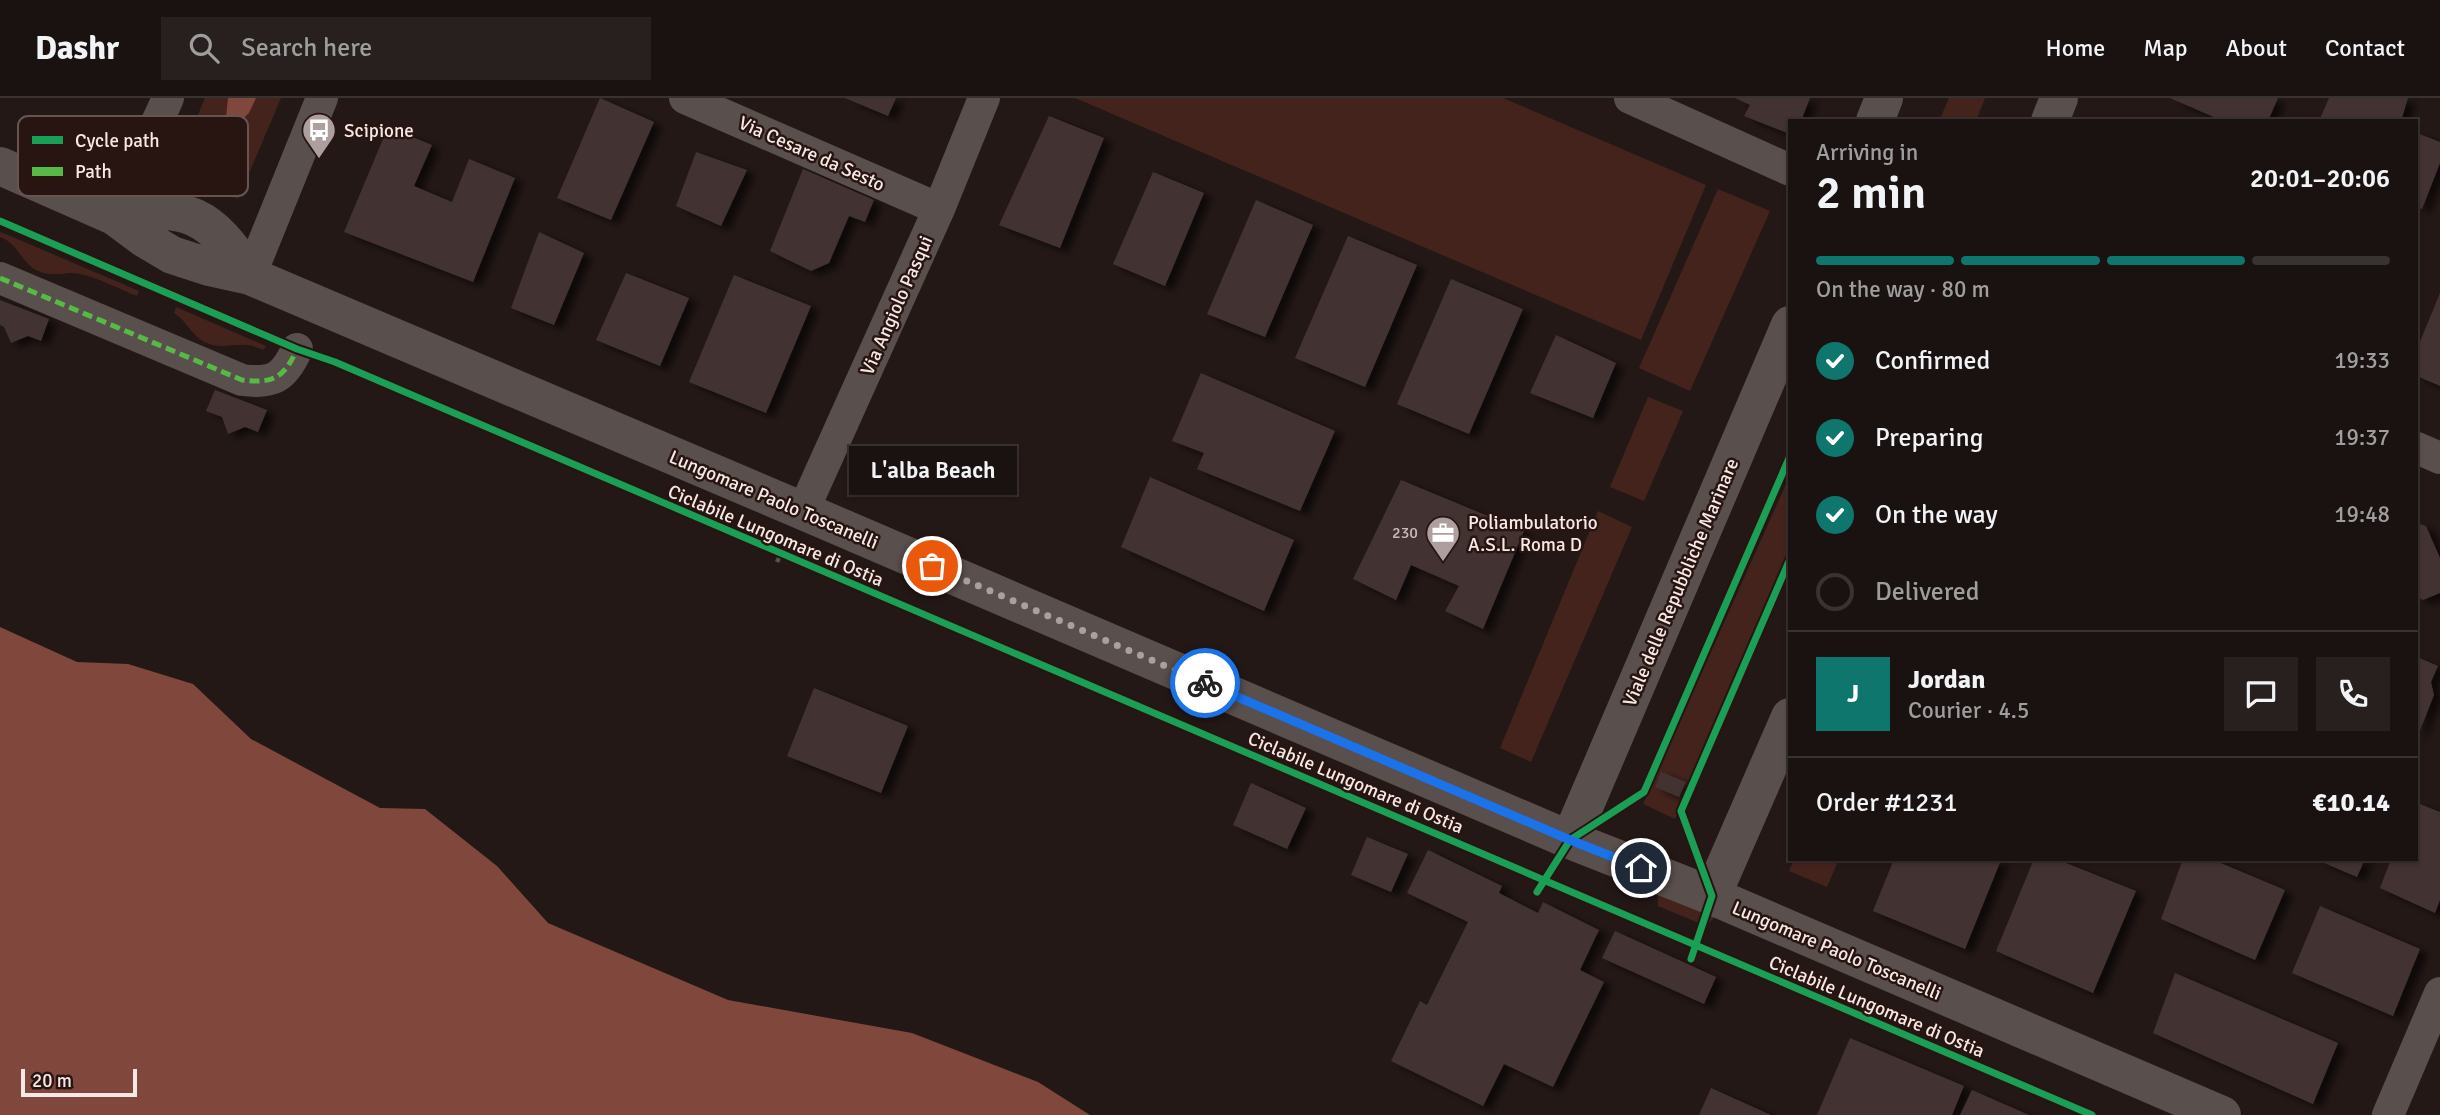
<!DOCTYPE html>
<meta charset="utf-8">
<style>
body{margin:0;font-family:Signika,sans-serif;background:#27201e;color:#f1f3f6;height:100vh;display:flex;flex-direction:column;font-size:26px;white-space:nowrap}
*{box-sizing:border-box;margin:0}
p{font-size:23px;color:#9f9e9f}
.icon{flex:none;width:38px;height:38px;fill:none;stroke:currentColor;stroke-width:2;stroke-linecap:round;stroke-linejoin:round}
.map{position:relative;flex:1;overflow:hidden}
.drawer{position:absolute;left:1788px;top:21px;width:630px;height:742px;display:flex;flex-direction:column;background:#1a1210;border-radius:0px;box-shadow:0 2px 5px #0004,0 0 0 2px #383230}
.drawer>*{flex:none}
.scale{position:absolute;left:21px;bottom:18px;width:116px;box-sizing:border-box;padding-left:7px;border:4px solid #f6e8e5;border-top:0;font-size:19px;line-height:24px;white-space:nowrap;color:#f6e8e5;-webkit-text-stroke:5px #281511;paint-order:stroke}
.pin{position:absolute;display:grid;place-items:center;width:60px;height:60px;color:#fff;margin:-30px;border:4px solid #fff;border-radius:50%;box-shadow:0 2px 7px #0007}
.courier{position:absolute;display:grid;place-items:center;width:70px;height:70px;margin:-35px;border:5px solid #1a73e8;border-radius:50%;background:#fff;color:#222;box-shadow:0 2px 9px #0007}
.bubble{position:absolute;height:49px;border-radius:0px;background:#1a1210;box-shadow:0 2px 5px #0004,0 0 0 2px #383230;font-size:23px;font-weight:600;line-height:49px;text-align:center}
.headline em{font-style:normal;font-weight:600}
.headline div{display:flex;flex-direction:column-reverse}
.headline{display:flex;align-items:center;justify-content:space-between;height:119px;padding:0 28px}
h1{font-size:46px;font-weight:600;line-height:52px}
.bar{display:grid;grid-template-columns:repeat(4,1fr);gap:10px 7px;align-content:center;height:84px;padding:0 28px}
.bar i{height:9px;border-radius:5px;background:#383230}
.bar .on{background:#0f766e}
.bar p{grid-column:span 4}
.line{display:flex;align-items:center;gap:18px;padding:0 28px;border-top:2px solid #383230}
.line div{flex:1}
.round{display:grid;place-items:center;flex:none;width:74px;height:74px;border-radius:0px;background:#27201e}
ol{padding:0 28px;list-style:none}
li{display:flex;align-items:center;gap:21px;height:77px}
li p{margin-inline-start:auto}
li .icon{padding:7px;border-radius:50%;background:#0f766e;color:#fff;stroke-width:4}
li:last-child{color:#9f9e9f}
li i{width:38px;height:38px;border:4px solid #383230;border-radius:50%}
header{display:flex;align-items:center;gap:42px;box-sizing:border-box;height:98px;padding:0 35px;background:#1a1210;border-bottom:2px solid #383230}
header strong{font-size:33px}
nav{display:flex;gap:38px;margin-inline-start:auto;font-size:24px}
.search{width:490px;height:63px;background:#27201e;display:flex;align-items:center;gap:18px;box-sizing:border-box;padding:0 24px;border-radius:0px;color:#9f9e9f;font-size:26px}
.map>svg:first-child{display:block}
.green{fill:#44231d}
.water{fill:#80473c}
.building{fill:#423330;filter:url(#shadow)}
.lines{fill:none;stroke-linecap:round;stroke-linejoin:round}
.path{stroke:#5a514f;stroke-width:4.5;stroke-dasharray:7 3.5;stroke-linecap:butt}
.street{stroke:#594f4d;stroke-width:32}
.secondary{stroke:#594f4d;stroke-width:38}
.quiet{stroke:#58b947;stroke-width:5;stroke-dasharray:10 5;stroke-linecap:butt}
.cycleway-casing{stroke:#281511;stroke-width:11}
.cycleway{stroke:#1a9f57;stroke-width:7}
.done{stroke:#ac9f9d;stroke-width:7;stroke-dasharray:0 12.6}
.route{stroke:#1a73e8;stroke-width:9}
.labels{text-anchor:middle;stroke-width:5;stroke-linejoin:round;paint-order:stroke}
.number-label{font-size:16px;fill:#c9bbb8}
.poi-label{font-size:19px;fill:#f6e8e5;stroke:#281511;text-anchor:start}
.street-label{font-size:19px;fill:#f6e8e5;stroke:#281511}
.key{fill:#281511;stroke:#665451;stroke-width:2}
.key-label{font-size:19px;fill:#f6e8e5}
</style>
<header>
<strong>Dashr</strong>
<div class="search"><svg class="icon" aria-label="search" viewBox="0 0 24 24"><circle cx="10" cy="10" r="6"/><path d="M15 15l6 6"/></svg>Search here</div>
<nav><a>Home</a><a>Map</a><a>About</a><a>Contact</a></nav>
</header>
<div class="map">
<svg width="2440" height="1017" viewBox="0 0 2440 1017">
<defs>
<filter id="shadow"><feDropShadow dx="8" dy="4.5" stdDeviation="3.5" flood-color="#0009"/></filter>
</defs>
<rect width="100%" height="100%" fill="#231816"/>
<path class="green" d="M205 0H281L238 101 174 74Z
M1075 0H1503L1706 87 1641 242Z
M1949 0H1985L1976 23H1939Z
M1718 91 1770 113 1690 293 1639 270Z
M0 134 8 137 139 193 137 198C119 191 99 180 80 176 65 172 53 181 36 172 21 164 18 145 0 139Z
M176 209 266 248 263 252C258 250 252 247 247 247 232 246 221 251 207 245 193 240 187 223 174 215Z
M1648 299 1683 313 1644 403 1610 389Z
M1790 377V451L1675 721 1643 706Z
M1598 413 1632 429 1531 664 1500 650Z
M1794 761H1839L1827 789 1789 773Z
M1657 791 1717 817 1706 828 1658 808Z"/>
<path class="water" d="M228 0H256L249 15 229 34 226 20Z
M0 529 77 564 128 566 193 586 251 641 380 710 425 711 497 768 548 825 728 902 912 935 1038 984 1090 1017H0Z"/>
<path class="building" d="M600 0 654 24 611 122 557 100Z
M845 0H896L888 18Z
M1735 0H1810L1801 23H1790V36L1744 18 1750 7Z
M2170 0H2278L2268 23H2223Z
M2329 0H2408L2401 23H2319Z
M1049 18 1104 40 1060 150 999 127Z
M388 29 432 47 414 88 452 104 469 61 515 80 473 184 344 134Z
M2417 35 2440 44V65L2422 111 2417 109Z
M696 54 747 72 721 128 676 108Z
M803 71 874 102 865 124 849 118 829 165 811 173 770 153Z
M1153 74 1204 95 1165 188 1113 166Z
M1256 102 1313 127 1265 239 1207 216Z
M539 134 584 155 554 227 511 210Z
M1348 138 1417 167 1365 289 1295 260Z
M626 175 689 200 660 268 596 242Z
M734 177 811 208 766 315 689 284Z
M1451 181 1523 211 1469 336 1397 306Z
M2440 195V288L2417 278V251Z
M0 202 49 221 41 243 28 238 11 245 4 229 0 227Z
M1556 237 1616 265 1593 320 1530 295Z
M1201 275 1335 333 1300 413 1197 371 1204 355 1172 343Z
M215 292 267 312 258 334 245 329 228 336 222 319 206 313Z
M1150 379 1294 442 1264 513 1121 449Z
M1401 382 1524 433 1483 531 1445 513 1459 488 1411 467 1396 502 1353 481Z
M2417 425 2426 428 2440 460V495L2423 502 2417 499Z
M2417 559 2438 568 2431 584 2434 597 2417 640Z
M814 590 908 628 881 695 787 658Z
M1661 674 1686 684 1679 699 1655 689Z
M1251 685 1306 710 1287 751 1233 727Z
M2417 705 2440 714V802L2435 815 2380 790 2391 761H2417Z
M1367 739 1408 756 1391 794 1351 777Z
M1428 752 1502 788 1499 795 1538 815 1543 804 1599 832 1580 872 1604 884 1553 989 1504 966 1483 1008 1391 963 1420 903 1427 907 1468 824 1407 795Z
M1894 761 2001 762 1965 851 1873 813Z
M2034 761H2056L2136 793 2093 895 1996 853Z
M2183 761H2211L2285 792 2255 862 2161 821Z
M2315 761H2365L2357 779Z
M2320 808 2420 851 2393 918 2292 875Z
M1615 833 1716 879 1704 906 1602 860Z
M2175 875 2338 945 2313 1006 2153 935Z
M1850 940 1964 988 1952 1017H1817Z
M1711 990 1771 1017H1699Z
M1972 992 2029 1017H1960Z"/>
<g class="lines">
<path class="path" d="M777 464 786 446"/>
<path class="street" d="M685 0 939 111
M1630 0 1790 72
M114 118 168 0
M250 178 322 0
M0 180 242 282C273 286 284 280 297 251
M2417 350 2440 360
M803 413 939 111 984 0
M2388 1017 2440 895"/>
<path class="secondary" d="M1875 23 1884 0
M2050 23 2059 0
M0 68 114 118 145 141 172 157 209 169 250 178 803 413 1570 742 1712 798 2222 1017
M114 118C187 105 210 115 250 178
M1570 742 1790 227
M1712 798 1790 619"/>
<path class="quiet" d="M0 180 242 282C273 286 284 280 297 251"/>
<g class="cycleway-casing">
<path id="cycleway" d="M0 123 297 251 335 264 2092 1017
M1537 794 1570 742 1644 694 1790 358
M1691 861 1712 798 1681 713 1790 461"/>
</g>
<use href="#cycleway" class="cycleway"/>
</g>
<g class="lines">
<path class="done" d="M932 468 1205 585"/>
<path class="route" d="M1205 585 1570 742 1641 770"/>
</g>
<defs>
<g id="bus-pin" transform="scale(1.75)"><path d="M0 17L-7.5 6A9.5 9.5 0 1 1 7.5 6Z" fill="#ac9f9d" stroke="#281511"/><path d="M-5-6H5V4H4V6H2V4H-2V6H-4V4H-5ZM-3.5-4V0h7V-4ZM-3.5 1.2v1.5H-2V1.2ZM2 1.2v1.5H3.5V1.2Z" fill="#fff"/></g>
<g id="office-pin" transform="scale(1.75)"><path d="M0 17L-7.5 6A9.5 9.5 0 1 1 7.5 6Z" fill="#ac9f9d" stroke="#281511"/><path d="M-6-3h4V-5.5h4V-3h4V5H-6ZM-1-4.5V-3h2v-1.5ZM-6 0V1H6V0Z" fill="#fff"/></g>
</defs>
<g fill-rule="evenodd">
<use href="#bus-pin" x="319" y="32"/>
<use href="#office-pin" x="1443" y="435"/>
</g>
<g class="labels">
<g class="number-label">
<text x="1405" y="440">230</text>
</g>
<g class="poi-label">
<text x="344" y="39">Scipione</text>
<text x="1468" y="431">Poliambulatorio<tspan x="1468" dy="22">A.S.L. Roma D</tspan></text>
</g>
<g class="street-label">
<text transform="translate(812 55) rotate(24)" y="7">Via Cesare da Sesto</text>
<text transform="translate(896 207) rotate(-66)" y="7">Via Angiolo Pasqui</text>
<text transform="translate(774 401) rotate(23)" y="7">Lungomare Paolo Toscanelli</text>
<text transform="translate(776 437) rotate(23)" y="7">Ciclabile Lungomare di Ostia</text>
<text transform="translate(1680 484) rotate(-67)" y="7">Viale delle Repubbliche Marinare</text>
<text transform="translate(1356 684) rotate(23)" y="7">Ciclabile Lungomare di Ostia</text>
<text transform="translate(1837 852) rotate(23)" y="7">Lungomare Paolo Toscanelli</text>
<text transform="translate(1877 908) rotate(23)" y="7">Ciclabile Lungomare di Ostia</text>
</g>
</g>
<rect x="18" y="18" width="230" height="80" rx="10" class="key"/>
<rect x="32" y="38" width="31" height="8" fill="#1a9f57"/>
<rect x="32" y="69" width="31" height="9" fill="#58b947"/>
<g class="key-label">
<text x="75" y="49">Cycle path</text>
<text x="75" y="80">Path</text>
</g>
</svg>
<div class="scale">20 m</div>
<div class="pin" style="left:932px;top:468px;background:#ea580c"><svg class="icon" aria-label="bag" viewBox="0 0 24 24"><path d="M5 8h14l-1 12H6zM9 8a3 3 0 0 1 6 0"/></svg></div>
<div class="pin" style="left:1641px;top:770px;background:#1f2937"><svg class="icon" aria-label="home" viewBox="0 0 24 24"><path d="M3 11l9-7 9 7M6 9v11h12V9"/></svg></div>
<div class="courier" style="left:1205px;top:585px"><svg class="icon" aria-label="bike" viewBox="0 0 24 24"><circle cx="6" cy="16" r="4"/><circle cx="18" cy="16" r="4"/><path d="M6 16l4-8h5l3 8M10 8l3 8H6M13 5h3"/></svg></div>
<div class="bubble" style="left:849px;top:348px;width:168px">L'alba Beach</div>
<section class="drawer">
<div class="headline"><div><h1>2 min</h1><p>Arriving in</p></div><em>20:01–20:06</em></div>
<div class="bar"><i class="on"></i><i class="on"></i><i class="on"></i><i></i><p>On the way · 80 m</p></div>
<ol>
<li><svg class="icon" aria-label="check" viewBox="0 0 24 24"><path d="M5 12l5 5 9-10"/></svg>Confirmed<p>19:33</p></li>
<li><svg class="icon" aria-label="check" viewBox="0 0 24 24"><path d="M5 12l5 5 9-10"/></svg>Preparing<p>19:37</p></li>
<li><svg class="icon" aria-label="check" viewBox="0 0 24 24"><path d="M5 12l5 5 9-10"/></svg>On the way<p>19:48</p></li>
<li><i></i>Delivered</li>
</ol>
<div class="line" style="height:126px"><b class="round" style="background:#0f766e;color:#fff">J</b><div><b>Jordan</b><p>Courier · 4.5</p></div><a class="round"><svg class="icon" aria-label="chat" viewBox="0 0 24 24"><path d="M4 5h16v11H9l-5 4z"/></svg></a><a class="round"><svg class="icon" aria-label="phone" viewBox="0 0 24 24"><path d="M5 4h4l2 5-3 2q2 4 5 5l2-3 5 2v4C11 20 4 13 5 4z"/></svg></a></div>
<div class="line" style="height:91px"><div>Order #1231</div><b>€10.14</b></div>
</section>
</div>
